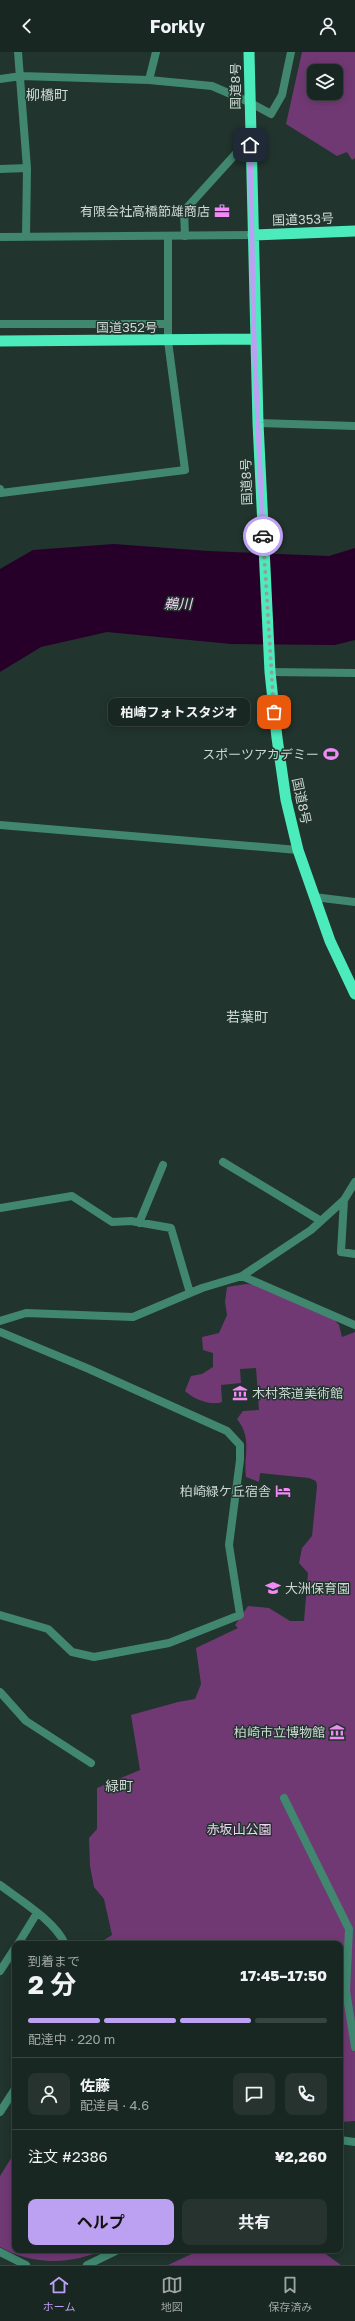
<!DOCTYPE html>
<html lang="ja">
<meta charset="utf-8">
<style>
body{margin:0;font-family:"Golos Text","Noto Sans JP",sans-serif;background:#26332f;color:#f1f3f6;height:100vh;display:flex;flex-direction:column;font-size:15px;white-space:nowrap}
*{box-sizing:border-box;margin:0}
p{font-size:13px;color:#9fa5a5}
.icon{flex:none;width:22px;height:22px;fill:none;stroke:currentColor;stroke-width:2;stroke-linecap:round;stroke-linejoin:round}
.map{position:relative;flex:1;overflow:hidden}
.sheet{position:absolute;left:12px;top:1889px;width:331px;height:312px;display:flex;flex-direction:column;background:#192722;border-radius:8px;box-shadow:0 2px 10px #0003,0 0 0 1px #374440}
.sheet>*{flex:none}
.controls{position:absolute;left:307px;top:12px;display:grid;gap:8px}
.controls a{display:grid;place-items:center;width:36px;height:36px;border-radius:8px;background:#192722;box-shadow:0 2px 10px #0003,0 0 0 1px #374440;font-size:20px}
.pin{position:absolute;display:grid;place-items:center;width:34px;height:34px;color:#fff;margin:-17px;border-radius:8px;box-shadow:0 2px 6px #0006}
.courier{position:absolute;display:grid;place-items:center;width:40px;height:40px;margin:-20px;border:3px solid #bca0f2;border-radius:50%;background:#fff;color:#222;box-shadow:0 1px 5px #0007}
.bubble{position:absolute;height:28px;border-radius:8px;background:#192722;box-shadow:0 2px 10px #0003,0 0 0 1px #374440;font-size:13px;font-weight:700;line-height:28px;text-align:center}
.headline em{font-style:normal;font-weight:700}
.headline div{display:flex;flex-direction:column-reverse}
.headline{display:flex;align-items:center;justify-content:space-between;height:68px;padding:0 16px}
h1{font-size:26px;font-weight:700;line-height:30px}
.bar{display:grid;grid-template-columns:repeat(4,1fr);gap:6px 4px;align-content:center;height:48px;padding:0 16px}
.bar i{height:5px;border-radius:3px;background:#374440}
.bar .on{background:#bca0f2}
.bar p{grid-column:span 4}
.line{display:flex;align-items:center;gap:10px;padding:0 16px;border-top:1px solid #374440}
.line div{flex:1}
.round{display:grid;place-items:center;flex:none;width:42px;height:42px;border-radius:8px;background:#26332f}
.button{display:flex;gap:8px;margin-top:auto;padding:8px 16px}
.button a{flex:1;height:46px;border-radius:8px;background:#bca0f2;color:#111;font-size:16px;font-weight:700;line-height:46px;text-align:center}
.button a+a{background:#26332f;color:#f1f3f6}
header{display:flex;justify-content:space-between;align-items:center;height:52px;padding:0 16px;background:#192722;font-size:18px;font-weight:700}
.tabs{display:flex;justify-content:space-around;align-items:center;height:56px;border-top:1px solid #374440;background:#192722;font-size:11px;color:#9fa5a5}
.tabs a{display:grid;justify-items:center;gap:2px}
.tabs .on{color:#bca0f2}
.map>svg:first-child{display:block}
.green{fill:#713974;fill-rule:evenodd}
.water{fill:#27002a}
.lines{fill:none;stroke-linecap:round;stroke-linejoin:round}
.minor{stroke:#41876f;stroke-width:8}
.tertiary{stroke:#41876f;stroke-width:8}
.trunk{stroke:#4cebbc;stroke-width:11}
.done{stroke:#919f99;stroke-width:4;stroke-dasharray:0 7.2}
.route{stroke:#bca0f2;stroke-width:5}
.labels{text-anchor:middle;stroke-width:3;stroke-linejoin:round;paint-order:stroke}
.street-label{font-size:13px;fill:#cdd8d3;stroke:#21342d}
.poi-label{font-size:13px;fill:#cdd8d3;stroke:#21342d;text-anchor:end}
.park-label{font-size:13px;fill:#f5d3f5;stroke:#21342d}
.neighbourhood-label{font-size:14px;fill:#cdd8d3;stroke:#21342d}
.water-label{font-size:14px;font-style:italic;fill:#f8d6f8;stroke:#21342d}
</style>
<header><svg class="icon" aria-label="back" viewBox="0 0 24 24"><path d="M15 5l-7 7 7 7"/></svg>Forkly<svg class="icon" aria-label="person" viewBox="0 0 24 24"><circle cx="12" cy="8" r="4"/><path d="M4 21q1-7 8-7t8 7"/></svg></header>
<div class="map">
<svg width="355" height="2213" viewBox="0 0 355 2213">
<rect width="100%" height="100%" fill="#21342d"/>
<path class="green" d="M302 0H355V106L352 108 347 100 337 104 286 72ZM314 19H336V41H314Z
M246 1232 267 1234 329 1262 339 1273 342 1285 355 1280V2069L340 2070V1892H98L112 1883 104 1847 94 1835 90 1814 89 1786 97 1777V1736L140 1718 131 1663 178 1650 195 1647 201 1632 196 1596 238 1576 235 1573 248 1554 269 1556 290 1569H304L308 1521 299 1511 302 1496 312 1484 317 1434 316 1429 309 1426 260 1421 259 1430 246 1425C243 1402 253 1388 237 1367L243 1359 259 1358 256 1316 240 1317 241 1331 221 1333 222 1350C211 1354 193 1347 185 1339L191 1324 202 1322 213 1315V1301L203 1298 202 1285 219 1281 227 1263 225 1250 227 1235Z
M15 2100V2198H103C70 2213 32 2213 0 2195V2124Z
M200 2198H320L341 2213H168Z"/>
<path class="water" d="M114 492 208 499 329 504 355 496V588L335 593 231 592 107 580 41 595 0 620V517L33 498Z"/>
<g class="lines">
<path class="minor" d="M18 0 27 116 26 184
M0 27 21 24 149 28 212 34 249 50 271 62 282 43 291 0
M149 28 156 0
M0 117 27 116
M185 184 184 159 241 96 250 93
M0 272H168
M258 371 355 374
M0 437 1 441 185 418 168 289V184
M270 620 355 621
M0 773 298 798
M223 1110 321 1169
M344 1148 341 1200 355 1202
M0 1156 72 1144 112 1170 131 1169 171 1176 190 1241
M139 1171 163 1113
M242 1224 355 1273
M0 1269 26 1261 133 1265 202 1236 242 1224 311 1178 344 1148 355 1130
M0 1280 89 1317 227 1379 240 1393V1408L229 1493 240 1563 169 1591 94 1605 72 1600 48 1577 0 1563
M0 1640 26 1669 91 1711
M284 1746 349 1877 346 1939 355 1995
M0 1833C20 1848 55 1869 65 1892
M18 1892 37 1861
M0 1919 15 1896
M0 2060 15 2037
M340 2088 355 2090
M0 2200 26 2213
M87 2213 118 2198"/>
<path class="tertiary" d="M0 185 253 183
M314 845 355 850"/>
<path class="trunk" d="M249 0 258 371 270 620 277 686 286 748 298 798 330 889 355 942
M253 183 355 179
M0 289 254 287"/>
</g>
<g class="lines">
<path class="done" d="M263 484 274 660"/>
<path class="route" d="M250 93 254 287 263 484"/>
</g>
<defs>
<g id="office-bare" transform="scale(1.2)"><path d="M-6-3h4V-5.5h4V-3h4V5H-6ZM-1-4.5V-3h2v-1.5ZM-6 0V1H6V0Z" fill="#f08bf5" stroke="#21342d" stroke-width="2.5" paint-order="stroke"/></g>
<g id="stadium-bare" transform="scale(1.2)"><path d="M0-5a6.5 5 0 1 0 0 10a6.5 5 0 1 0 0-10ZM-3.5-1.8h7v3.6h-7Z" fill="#f08bf5" stroke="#21342d" stroke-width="2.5" paint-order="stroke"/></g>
<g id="museum-bare" transform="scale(1.2)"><path d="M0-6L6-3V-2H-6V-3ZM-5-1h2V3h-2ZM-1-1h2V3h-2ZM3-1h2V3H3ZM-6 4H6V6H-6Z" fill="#f08bf5" stroke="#21342d" stroke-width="2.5" paint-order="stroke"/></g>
<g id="hotel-bare" transform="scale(1.2)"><path d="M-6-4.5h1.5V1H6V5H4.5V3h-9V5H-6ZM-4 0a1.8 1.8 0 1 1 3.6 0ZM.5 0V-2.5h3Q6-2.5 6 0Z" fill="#f08bf5" stroke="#21342d" stroke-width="2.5" paint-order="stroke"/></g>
<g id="school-bare" transform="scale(1.2)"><path d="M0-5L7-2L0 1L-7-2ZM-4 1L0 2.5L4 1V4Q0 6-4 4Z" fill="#f08bf5" stroke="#21342d" stroke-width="2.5" paint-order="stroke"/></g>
</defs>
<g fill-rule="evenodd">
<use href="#office-bare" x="222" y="159"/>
<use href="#stadium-bare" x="331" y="702"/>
<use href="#museum-bare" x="240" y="1341"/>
<use href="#hotel-bare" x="283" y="1439"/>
<use href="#school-bare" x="273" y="1536"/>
<use href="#museum-bare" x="337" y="1680"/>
</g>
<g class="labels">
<g class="street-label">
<text transform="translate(235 34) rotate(-90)" y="5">国道8号</text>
<text transform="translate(303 167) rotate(-2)" y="5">国道353号</text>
<text x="127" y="280">国道352号</text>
<text transform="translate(246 430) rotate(-92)" y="5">国道8号</text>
<text transform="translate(302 749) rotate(78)" y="5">国道8号</text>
</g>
<g class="poi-label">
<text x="210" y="164">有限会社高橋節雄商店</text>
<text x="319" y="707">スポーツアカデミー</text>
<text x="252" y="1346" text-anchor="start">木村茶道美術館</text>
<text x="271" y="1444">柏崎緑ケ丘宿舎</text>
<text x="285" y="1541" text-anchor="start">大洲保育園</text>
<text x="325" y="1685">柏崎市立博物館</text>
</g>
<g class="park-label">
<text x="239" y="1782">赤坂山公園</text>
</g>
<g class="neighbourhood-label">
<text x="47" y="48">柳橋町</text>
<text x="247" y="970">若葉町</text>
<text x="119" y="1739">緑町</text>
</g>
<g class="water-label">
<text x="178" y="557">鵜川</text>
</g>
</g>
</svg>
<div class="controls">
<a><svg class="icon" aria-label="layers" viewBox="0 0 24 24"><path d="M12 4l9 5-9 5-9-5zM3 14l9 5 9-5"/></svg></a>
</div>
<div class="pin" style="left:274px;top:660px;background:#ea580c"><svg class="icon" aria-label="bag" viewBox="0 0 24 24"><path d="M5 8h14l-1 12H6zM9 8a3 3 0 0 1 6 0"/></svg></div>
<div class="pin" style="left:250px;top:93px;background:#1f2937"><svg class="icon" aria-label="home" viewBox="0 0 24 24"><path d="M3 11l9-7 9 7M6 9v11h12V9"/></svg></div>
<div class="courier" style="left:263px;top:484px"><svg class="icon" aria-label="car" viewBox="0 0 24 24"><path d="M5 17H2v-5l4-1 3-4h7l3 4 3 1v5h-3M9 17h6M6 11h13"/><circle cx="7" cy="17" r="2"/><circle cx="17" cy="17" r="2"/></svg></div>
<div class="bubble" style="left:108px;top:646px;width:142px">柏崎フォトスタジオ</div>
<section class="sheet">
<div class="headline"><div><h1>2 分</h1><p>到着まで</p></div><em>17:45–17:50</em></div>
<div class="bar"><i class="on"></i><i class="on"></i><i class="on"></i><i></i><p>配達中 · 220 m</p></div>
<div class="line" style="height:72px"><a class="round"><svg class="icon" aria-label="person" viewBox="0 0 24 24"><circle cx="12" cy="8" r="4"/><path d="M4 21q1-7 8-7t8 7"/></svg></a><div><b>佐藤</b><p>配達員 · 4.6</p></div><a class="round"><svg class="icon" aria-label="chat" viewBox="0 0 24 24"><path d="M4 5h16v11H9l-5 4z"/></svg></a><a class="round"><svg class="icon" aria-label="phone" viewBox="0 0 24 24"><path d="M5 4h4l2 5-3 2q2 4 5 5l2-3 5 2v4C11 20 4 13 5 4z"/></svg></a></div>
<div class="line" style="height:52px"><div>注文 #2386</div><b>¥2,260</b></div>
<div class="button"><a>ヘルプ</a><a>共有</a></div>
</section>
</div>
<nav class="tabs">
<a class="on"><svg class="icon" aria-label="home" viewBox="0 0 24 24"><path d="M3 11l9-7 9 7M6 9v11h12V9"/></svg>ホーム</a>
<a><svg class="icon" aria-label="map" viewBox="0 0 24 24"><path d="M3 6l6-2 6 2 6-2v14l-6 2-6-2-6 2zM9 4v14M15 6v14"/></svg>地図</a>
<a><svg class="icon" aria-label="saved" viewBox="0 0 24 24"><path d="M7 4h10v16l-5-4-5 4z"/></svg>保存済み</a>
</nav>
